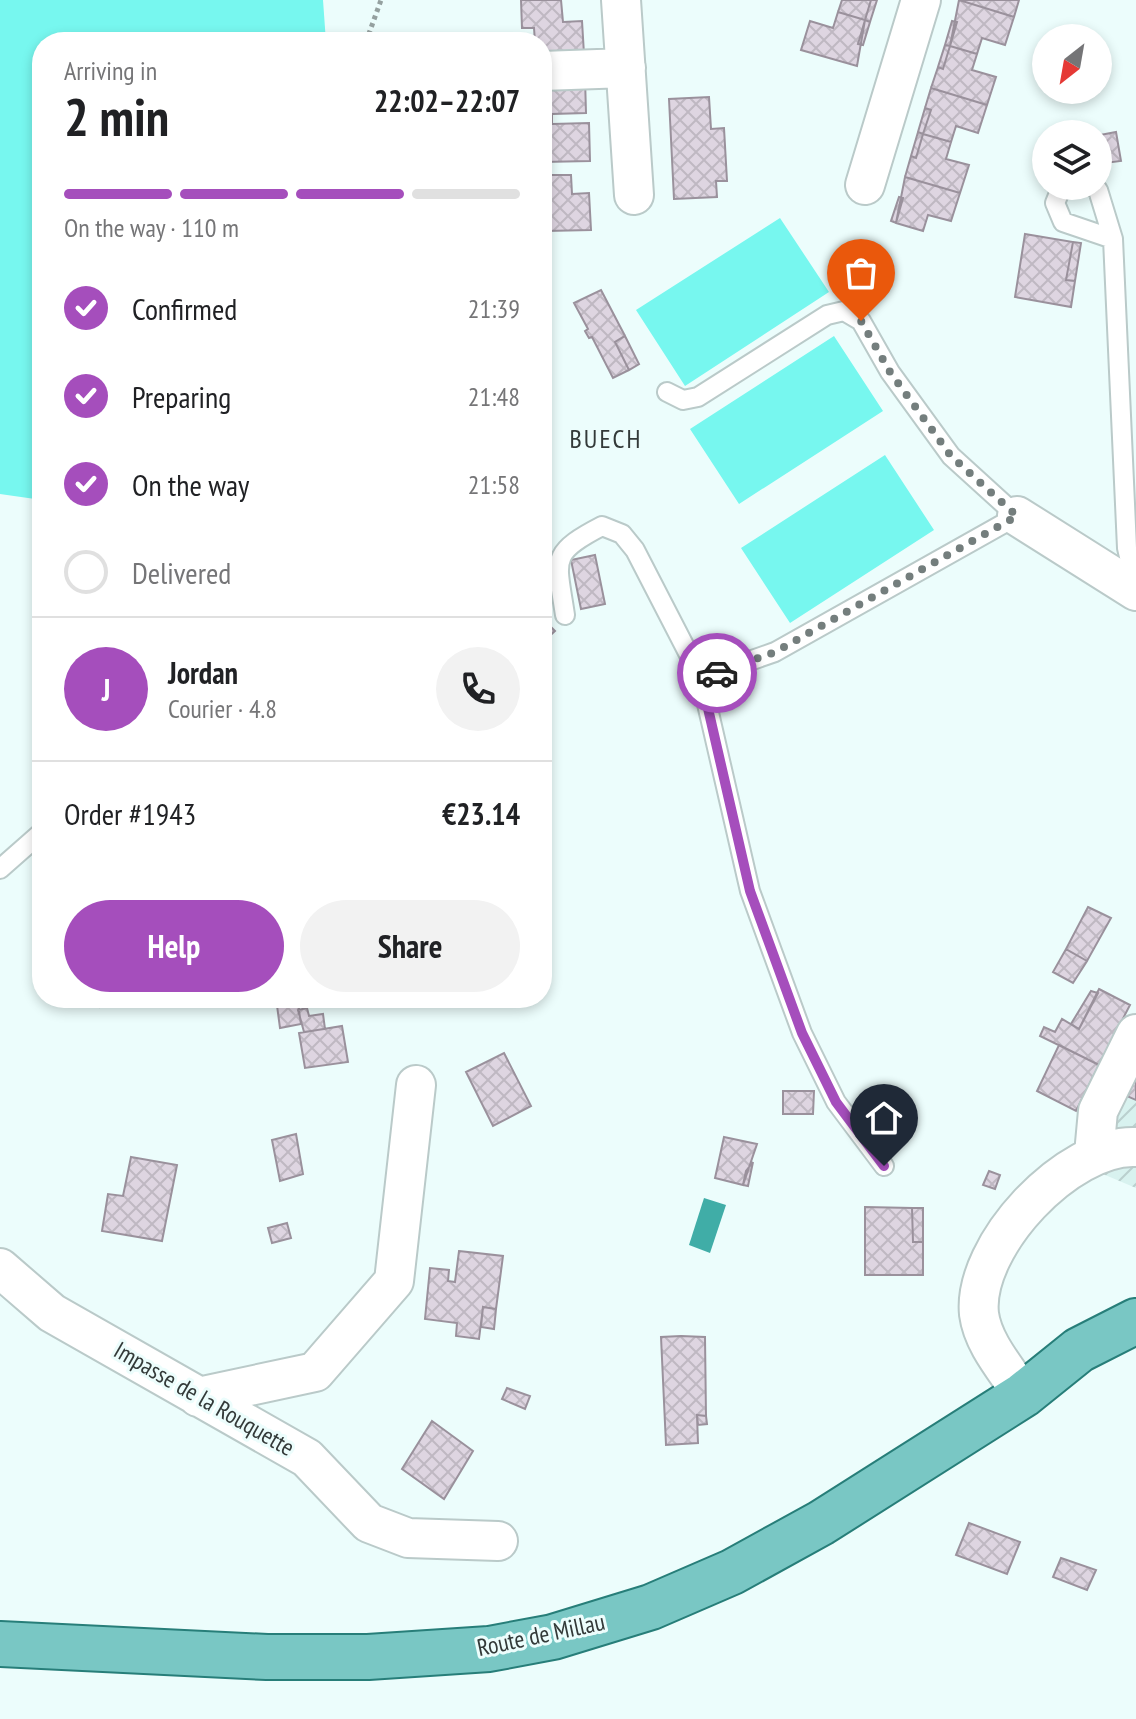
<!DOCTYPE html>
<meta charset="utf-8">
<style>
body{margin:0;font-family:"PT Sans Narrow",sans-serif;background:#f2f2f2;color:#202124;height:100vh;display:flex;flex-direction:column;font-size:30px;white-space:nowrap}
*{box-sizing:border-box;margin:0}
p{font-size:26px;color:#757577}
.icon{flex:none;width:44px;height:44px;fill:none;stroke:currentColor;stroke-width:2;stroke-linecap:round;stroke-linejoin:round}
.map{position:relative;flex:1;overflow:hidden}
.drawer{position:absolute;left:32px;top:32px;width:520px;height:976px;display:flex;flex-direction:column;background:#fff;border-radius:32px;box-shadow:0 4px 12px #0003}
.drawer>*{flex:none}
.needle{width:52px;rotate:211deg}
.tools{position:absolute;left:1032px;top:24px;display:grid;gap:16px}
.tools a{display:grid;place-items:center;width:80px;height:80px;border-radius:50%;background:#fff;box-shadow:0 4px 12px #0003;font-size:40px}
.pin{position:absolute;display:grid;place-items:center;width:68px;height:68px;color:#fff;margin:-82px -34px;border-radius:50% 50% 50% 0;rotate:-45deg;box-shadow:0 0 8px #0007}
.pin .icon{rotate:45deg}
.courier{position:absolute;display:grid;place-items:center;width:80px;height:80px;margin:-40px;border:6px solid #a54ebc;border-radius:50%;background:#fff;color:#222;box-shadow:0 2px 10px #0007}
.head em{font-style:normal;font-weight:700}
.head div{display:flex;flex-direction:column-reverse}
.head{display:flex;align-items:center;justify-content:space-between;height:136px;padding:0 32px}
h1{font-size:52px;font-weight:700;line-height:60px}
.bar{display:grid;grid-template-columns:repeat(4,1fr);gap:12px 8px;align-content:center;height:96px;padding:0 32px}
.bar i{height:10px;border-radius:6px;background:#e0e0e0}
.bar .selected{background:#a54ebc}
.bar p{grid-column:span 4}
.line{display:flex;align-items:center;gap:20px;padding:0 32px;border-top:2px solid #e0e0e0}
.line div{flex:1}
.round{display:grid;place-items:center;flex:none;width:84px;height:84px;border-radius:42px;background:#f2f2f2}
ol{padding:0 32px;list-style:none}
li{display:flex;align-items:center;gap:24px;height:88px}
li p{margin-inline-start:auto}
li .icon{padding:8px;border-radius:50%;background:#a54ebc;color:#fff;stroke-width:4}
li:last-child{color:#757577}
li i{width:44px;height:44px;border:4px solid #e0e0e0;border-radius:50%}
.primary-button{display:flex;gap:16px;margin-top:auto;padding:16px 32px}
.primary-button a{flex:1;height:92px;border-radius:48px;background:#a54ebc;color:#fff;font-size:32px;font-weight:700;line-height:92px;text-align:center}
.primary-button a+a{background:#f2f2f2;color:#202124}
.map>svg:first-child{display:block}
.industrial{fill:url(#industrial-furrows)}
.grass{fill:#77f7ef}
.water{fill:#40ada7}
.building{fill:url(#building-cross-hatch);stroke:#9a919c;stroke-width:2}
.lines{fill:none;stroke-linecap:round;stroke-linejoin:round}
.service-casing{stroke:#bacac9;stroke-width:22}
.minor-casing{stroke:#bacac9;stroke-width:42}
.primary-casing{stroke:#277e79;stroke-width:48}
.path{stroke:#95a1a0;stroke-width:5;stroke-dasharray:4 4;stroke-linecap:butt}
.service{stroke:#fff;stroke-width:18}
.minor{stroke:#fff;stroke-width:38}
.primary{stroke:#79c7c4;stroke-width:44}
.done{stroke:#747e7d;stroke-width:8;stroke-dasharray:0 14.4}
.route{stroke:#a54ebc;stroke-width:10}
.labels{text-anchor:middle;stroke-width:6;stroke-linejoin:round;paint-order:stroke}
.street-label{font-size:24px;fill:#333a39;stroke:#ecfdfc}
.neighbourhood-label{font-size:26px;letter-spacing:2px;fill:#333a39;stroke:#ecfdfc}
</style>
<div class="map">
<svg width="1136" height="1719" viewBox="0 0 1136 1719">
<defs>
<pattern id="industrial-furrows" width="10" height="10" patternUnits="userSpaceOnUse" patternTransform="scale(2)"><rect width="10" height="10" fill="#d8f2ef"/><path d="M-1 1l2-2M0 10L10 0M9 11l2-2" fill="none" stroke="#bad0ce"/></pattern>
<pattern id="building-cross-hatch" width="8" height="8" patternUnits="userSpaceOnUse" patternTransform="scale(2)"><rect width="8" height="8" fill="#ded5e1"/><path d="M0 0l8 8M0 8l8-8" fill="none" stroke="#bfb8c2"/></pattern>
</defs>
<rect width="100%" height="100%" fill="#ecfdfc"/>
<path class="industrial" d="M1136 1028V1188L1072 1161Z"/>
<path class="grass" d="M0 0H323L326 42H42V500L0 494Z
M780 218 829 292 685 386 636 310Z
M834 336 883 411 739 504 690 429Z
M885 455 934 530 790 623 741 548Z"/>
<path class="water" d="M704 1198 726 1205 710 1253 689 1245Z"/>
<path class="building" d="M521 0H561L563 22 582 21 584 54 542 56V42H535L534 28H522Z
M842 0H871L865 20 838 12Z
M871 0H877L870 22 865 20Z
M959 0H1019L1014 17Z
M959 0 1014 17 1005 45 982 38 977 54 950 46Z
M838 12 865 20 857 66 801 50 810 21 833 28Z
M865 20 870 22 863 45 858 44Z
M952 21 957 22 950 46 945 45Z
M945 45 950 46 943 69 938 67Z
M950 46 977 54 972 70 996 77 987 105 931 88 938 67 943 69Z
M585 78 586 113 552 114V124L589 123 590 161 543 162 542 80Z
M931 88 987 105 978 133 956 126 951 142 923 134 931 110 925 108Z
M709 97 711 129 724 128 727 181H716L717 197 674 199 669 99Z
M925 108 931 110 923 134 918 132Z
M918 132 923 134 916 158 911 156Z
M1116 132 1121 161 1105 163 1100 135Z
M923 134 951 142 946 159 969 165 960 193 905 177 911 156 916 158Z
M542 175H571L572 194 589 193 591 230 546 231Z
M905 177 960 193 951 221 928 215 923 231 896 223Z
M899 197 903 198 896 223 891 221Z
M1025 234 1073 242 1066 280 1075 281 1071 307 1015 297Z
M1073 242 1081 243 1075 281 1066 280Z
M601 290 625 336 615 342 629 370 613 378 592 337 589 338 585 331 588 329 574 303Z
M625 336 639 364 629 370 615 342Z
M595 555 605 604 581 609 571 560Z
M542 618 555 631 542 643Z
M1088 907 1111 918 1087 961 1066 949Z
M1066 949 1087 961 1073 983 1053 972Z
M1099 989 1130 1005 1099 1065 1040 1036 1044 1027 1055 1032 1062 1019 1079 1029Z
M1091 991 1098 993 1079 1029 1071 1024Z
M85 998H105L99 1007Z
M276 998H297L301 1024 280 1028Z
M307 1008 309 1016 323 1014 325 1029 304 1032 298 1010Z
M342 1026 348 1062 305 1068 299 1033Z
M1059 1045 1099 1065 1076 1111 1037 1091Z
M1136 1047V1100L1113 1090Z
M504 1053 531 1106 493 1126 466 1072Z
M783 1091H814L813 1114H783Z
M296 1134 303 1174 280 1181 272 1140Z
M724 1137 757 1144 743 1185 715 1178Z
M131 1157 177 1165 162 1241 102 1231 108 1194 123 1196Z
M753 1162 748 1186 743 1185 746 1171Z
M989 1171 1000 1175 995 1189 983 1185Z
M865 1207 912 1208 913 1242H923V1275H865Z
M912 1208H923V1242H913Z
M287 1223 291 1238 272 1243 268 1228Z
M459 1251 503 1256 496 1309 483 1307 479 1339 456 1336 457 1323 425 1319 430 1268 449 1270 448 1281 455 1282Z
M483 1307 496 1309 494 1329 481 1327Z
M681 1336 705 1337 706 1416 697 1415 698 1443 666 1445 661 1337Z
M507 1388 530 1396 525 1409 502 1399Z
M697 1415 706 1416 707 1424 698 1425Z
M432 1421 473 1451 444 1499 402 1469Z
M969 1523 1020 1542 1007 1574 956 1555Z
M1061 1558 1096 1570 1087 1590 1053 1577Z"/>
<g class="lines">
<g class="service-casing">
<path id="service" d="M1062 186 1055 203 1063 222 1113 239
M1091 186 1098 190 1113 239 1127 548 1136 587
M667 392 683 400 698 397 827 315 844 311 861 321 890 372 951 456 1017 516 775 652 701 678
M565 615C557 560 548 554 602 526L622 534 635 550 701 678 750 891 802 1033 836 1102 884 1166
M0 869 42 832"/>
</g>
<g class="minor-casing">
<path id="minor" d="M621 0 634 195
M542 71 626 68
M865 185 921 0
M1017 516 1136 591
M1094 1154 1098 1111 1136 1034
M0 1268 52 1313 307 1458 369 1523 408 1538 498 1541
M1023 1395C1007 1370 983 1344 979 1314 972 1246 1068 1144 1136 1147
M198 1397 315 1372 394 1281 416 1085"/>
</g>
<g class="primary-casing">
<path id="primary" d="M0 1644 267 1657H368L489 1649 553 1637 651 1607 732 1572 821 1523 1023 1395 1079 1350 1136 1321"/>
</g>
<path class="path" d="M366 42 381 0
M42 634 37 650 42 656"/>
<use href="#service" class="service"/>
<use href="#minor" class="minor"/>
<use href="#primary" class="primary"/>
</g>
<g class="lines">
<path class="done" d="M717 673 775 652 1017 516 951 456 890 372 861 321"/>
<path class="route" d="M717 673 701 678 750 891 802 1033 836 1102 884 1166"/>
</g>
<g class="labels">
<g class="street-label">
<text transform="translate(204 1399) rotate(30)" y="8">Impasse de la Rouquette</text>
<text transform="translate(541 1635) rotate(-12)" y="8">Route de Millau</text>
</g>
<g class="neighbourhood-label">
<text x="606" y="448">BUECH</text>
</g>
</g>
</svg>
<div class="tools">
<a><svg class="needle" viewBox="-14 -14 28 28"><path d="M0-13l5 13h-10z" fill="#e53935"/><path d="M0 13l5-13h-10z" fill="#757577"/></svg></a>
<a><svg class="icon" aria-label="layers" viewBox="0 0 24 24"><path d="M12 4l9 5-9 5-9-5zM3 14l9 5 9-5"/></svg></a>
</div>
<div class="pin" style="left:861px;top:321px;background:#ea580c"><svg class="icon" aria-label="bag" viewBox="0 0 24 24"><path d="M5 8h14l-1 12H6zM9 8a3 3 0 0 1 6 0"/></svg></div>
<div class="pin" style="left:884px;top:1166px;background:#1f2937"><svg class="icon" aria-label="home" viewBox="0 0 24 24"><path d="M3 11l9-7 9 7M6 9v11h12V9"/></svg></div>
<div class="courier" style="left:717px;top:673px"><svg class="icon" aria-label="car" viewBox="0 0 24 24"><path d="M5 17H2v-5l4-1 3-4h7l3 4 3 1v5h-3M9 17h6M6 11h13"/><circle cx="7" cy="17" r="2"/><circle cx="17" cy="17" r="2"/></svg></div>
<section class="drawer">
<div class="head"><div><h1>2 min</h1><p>Arriving in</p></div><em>22:02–22:07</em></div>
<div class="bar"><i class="selected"></i><i class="selected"></i><i class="selected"></i><i></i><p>On the way · 110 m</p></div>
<ol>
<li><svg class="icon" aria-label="check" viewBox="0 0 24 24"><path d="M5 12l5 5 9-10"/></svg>Confirmed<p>21:39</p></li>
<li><svg class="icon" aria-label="check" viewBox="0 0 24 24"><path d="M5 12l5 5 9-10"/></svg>Preparing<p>21:48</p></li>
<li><svg class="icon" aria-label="check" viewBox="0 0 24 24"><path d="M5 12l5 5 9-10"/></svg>On the way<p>21:58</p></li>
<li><i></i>Delivered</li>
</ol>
<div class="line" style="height:144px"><b class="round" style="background:#a54ebc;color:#fff">J</b><div><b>Jordan</b><p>Courier · 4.8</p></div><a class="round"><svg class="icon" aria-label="phone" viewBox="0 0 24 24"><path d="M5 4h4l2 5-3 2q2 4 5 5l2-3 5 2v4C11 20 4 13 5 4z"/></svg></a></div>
<div class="line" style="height:104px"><div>Order #1943</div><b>€23.14</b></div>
<div class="primary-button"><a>Help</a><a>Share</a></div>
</section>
</div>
